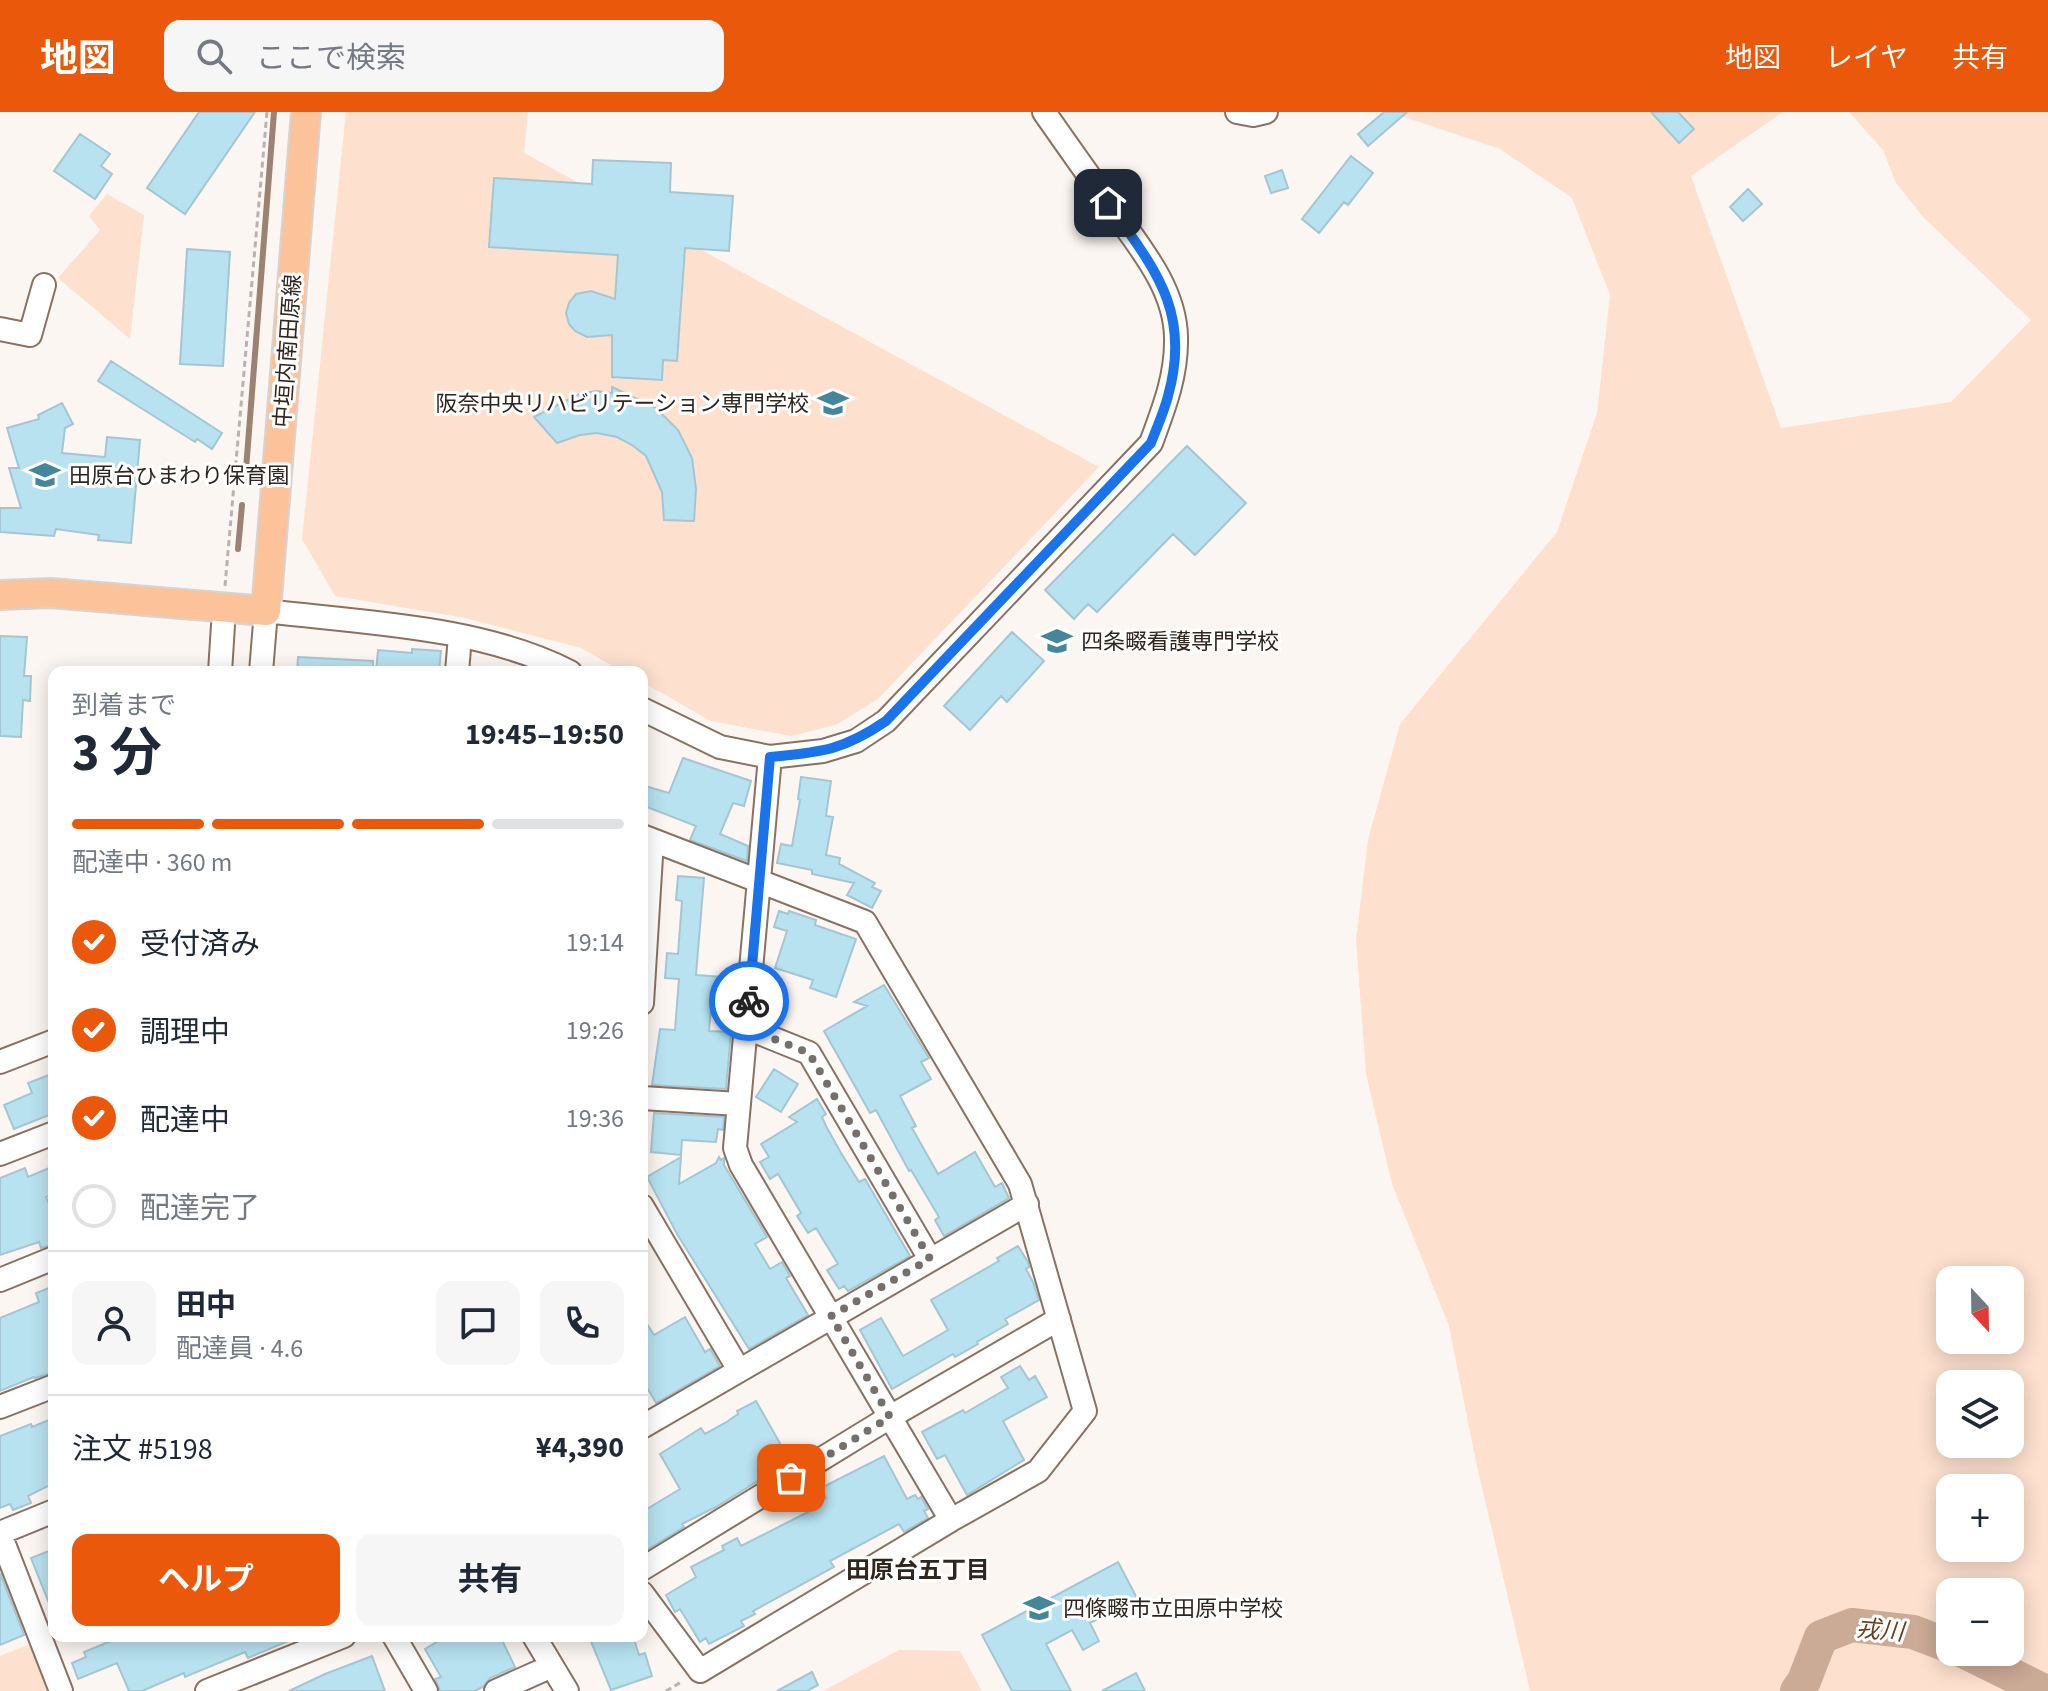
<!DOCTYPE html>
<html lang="ja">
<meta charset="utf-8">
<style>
body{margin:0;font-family:"Source Sans 3","Noto Sans JP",sans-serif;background:#f6f6f7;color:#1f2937;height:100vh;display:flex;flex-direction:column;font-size:30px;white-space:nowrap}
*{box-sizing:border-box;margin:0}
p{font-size:26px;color:#747a83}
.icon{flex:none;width:44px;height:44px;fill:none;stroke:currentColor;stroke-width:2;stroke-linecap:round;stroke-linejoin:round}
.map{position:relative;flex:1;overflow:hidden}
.sheet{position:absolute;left:48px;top:554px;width:600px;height:976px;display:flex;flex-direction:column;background:#fff;border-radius:16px;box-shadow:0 4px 20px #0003}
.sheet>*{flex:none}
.needle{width:52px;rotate:158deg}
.tools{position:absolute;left:1936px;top:1154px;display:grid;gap:16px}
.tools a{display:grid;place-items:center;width:88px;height:88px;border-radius:16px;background:#fff;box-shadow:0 4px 20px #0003;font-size:40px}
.pin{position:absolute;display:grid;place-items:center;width:68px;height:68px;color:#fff;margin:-34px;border-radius:16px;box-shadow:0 4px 12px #0006}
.courier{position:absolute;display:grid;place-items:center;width:80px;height:80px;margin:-40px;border:6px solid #1a73e8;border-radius:50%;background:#fff;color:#222;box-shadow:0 2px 10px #0007}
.overview em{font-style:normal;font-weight:700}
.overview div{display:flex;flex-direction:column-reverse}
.overview{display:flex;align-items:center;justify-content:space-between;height:136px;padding:0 24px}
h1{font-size:52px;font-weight:700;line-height:60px}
.bar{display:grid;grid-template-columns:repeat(4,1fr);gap:12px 8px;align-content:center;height:96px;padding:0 24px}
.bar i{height:10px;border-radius:6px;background:#e0e1e3}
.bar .selected{background:#ea580c}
.bar p{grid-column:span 4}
.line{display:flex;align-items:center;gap:20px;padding:0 24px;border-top:2px solid #e0e1e3}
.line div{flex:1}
.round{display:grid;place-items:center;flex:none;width:84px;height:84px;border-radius:16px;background:#f6f6f7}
ol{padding:0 24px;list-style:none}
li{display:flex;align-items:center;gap:24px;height:88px}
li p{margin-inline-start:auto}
li .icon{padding:8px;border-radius:50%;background:#ea580c;color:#fff;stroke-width:4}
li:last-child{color:#747a83}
li i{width:44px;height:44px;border:4px solid #e0e1e3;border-radius:50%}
.cta{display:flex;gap:16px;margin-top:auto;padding:16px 24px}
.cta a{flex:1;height:92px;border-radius:16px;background:#ea580c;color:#fff;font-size:32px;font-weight:700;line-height:92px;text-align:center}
.cta a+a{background:#f6f6f7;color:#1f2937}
header{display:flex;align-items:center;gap:48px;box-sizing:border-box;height:112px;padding:0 40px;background:#ea580c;color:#fff}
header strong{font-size:38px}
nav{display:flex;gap:44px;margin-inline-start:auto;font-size:28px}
.search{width:560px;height:72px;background:#f6f6f7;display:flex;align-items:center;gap:20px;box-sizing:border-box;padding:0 28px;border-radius:16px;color:#747a83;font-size:30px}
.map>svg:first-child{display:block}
.green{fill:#fde0ce;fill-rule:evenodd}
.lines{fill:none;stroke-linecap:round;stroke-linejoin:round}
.stream{stroke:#9c8272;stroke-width:6}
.river{stroke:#cbaa96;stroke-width:34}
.building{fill:#b8e2f0;stroke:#a4c6d2;stroke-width:2}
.minor-casing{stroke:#8a7161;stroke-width:26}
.major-casing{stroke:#d6d4d2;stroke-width:32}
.path{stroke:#b9b2ad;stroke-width:3;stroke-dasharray:6 4;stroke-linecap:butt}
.minor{stroke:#fff;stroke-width:22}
.major{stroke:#fcc29a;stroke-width:28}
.done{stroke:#776f69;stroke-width:8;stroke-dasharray:0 14.4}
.route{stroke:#1a73e8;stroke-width:10}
.labels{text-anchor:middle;stroke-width:6;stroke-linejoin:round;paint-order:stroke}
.street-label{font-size:22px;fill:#30261f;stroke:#fff}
.poi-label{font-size:22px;fill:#30261f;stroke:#fff;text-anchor:start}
.neighbourhood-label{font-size:24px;font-weight:bold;fill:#30261f;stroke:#fff}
.water-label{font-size:24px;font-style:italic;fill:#6b3f1f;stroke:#fff}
</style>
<header>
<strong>地図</strong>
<div class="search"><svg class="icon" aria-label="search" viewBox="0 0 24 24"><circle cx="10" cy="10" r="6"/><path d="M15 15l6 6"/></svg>ここで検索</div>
<nav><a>地図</a><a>レイヤ</a><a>共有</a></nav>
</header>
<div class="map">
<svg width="2048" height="1579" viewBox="0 0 2048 1579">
<rect width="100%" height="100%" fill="#fcf6f2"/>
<path class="green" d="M346 0H528L524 41 1099 355 878 587 836 613 791 624 711 609 642 570V560H623L581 536 465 506 335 484 302 427Z
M1389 0H1783L1691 64 1781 316 1951 290 2031 208 1924 106 1896 71 1883 38 1849 0H2048V1579H1530L1476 1350 1449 1214 1392 1072 1366 962 1356 828 1368 728 1400 612 1557 420 1597 301 1610 183 1572 86 1500 37ZM1950 1168H2010V1228H1950ZM1950 1272H2010V1332H1950ZM1950 1376H2010V1436H1950ZM1950 1480H2010V1540H1950Z
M107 82 144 103 130 227 58 166 100 118 89 104Z
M36 1530 54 1579H0V1544Z
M899 1538 960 1539 982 1579H823Z"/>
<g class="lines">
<path class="stream" d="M245 370 274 0
M238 437 242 393"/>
<path class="river" d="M1965 1540 2044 1579
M1797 1579 1804 1569 1821 1525 1852 1513 1913 1520 1950 1534"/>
</g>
<path class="building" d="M199 0H255L185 102 147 76Z
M1384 0H1407L1368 34 1358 22Z
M1651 0H1678L1694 17 1679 31Z
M80 22 110 42 101 54 112 62 95 87 54 59Z
M1351 44 1373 61 1348 93 1344 90 1319 121 1302 107Z
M593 48 671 51 670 80 733 84 729 139 685 136 677 249 663 248 662 268 612 265V223L587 225 575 219 569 212 566 201 569 191 576 182 591 179 615 187 618 143 489 135 494 66 592 72Z
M1282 58 1288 76 1271 81 1265 64Z
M1748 77 1762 92 1743 109 1730 95Z
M187 137 230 140 223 254 180 252Z
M111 249 222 321 212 337 197 327 195 330 98 269Z
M612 275 656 296 678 318 692 346 696 377 694 409 664 408 662 380 646 344 632 333 617 325 597 321 580 323 557 331 534 305 577 283 596 279 612 281Z
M62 291 73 312 65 316 62 341 105 345 107 325 140 328 131 431 98 428 99 423 56 417 54 424 0 420V396H21L9 356H19L7 316 39 307 38 303Z
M1187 334 1246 391 1195 443 1173 422 1097 500 1088 492 1074 507 1045 478Z
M1012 520 1044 549 1007 590 1001 584 970 618 944 594Z
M0 524 27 525 24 564H31L30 589 23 588 21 625 0 624Z
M412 537 441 539 439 560H376L378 538 412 541Z
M298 545 373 549V560H297Z
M683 646 751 669 744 694 733 691 720 722 748 734 747 749 690 728 696 714 642 693V673L669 681Z
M801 665 831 669 826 704 833 705 826 743 840 746 839 752 875 771 872 775 881 779 872 796 847 783 854 771 812 762V758L777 751 781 732 792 734 800 688 798 687Z
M678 764 704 766 696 863 736 866 734 888 712 886 709 919 731 920 726 977 652 973 660 917 675 918 679 867 665 866 667 841 678 842 682 789 676 788Z
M779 799 788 802 789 799 816 808 815 813 856 827 836 885 810 876 813 868 775 856 787 819 774 815Z
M884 873 929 946 921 950 931 967 900 984 916 1014 912 1016 938 1062 975 1040 995 1075 1002 1071 1009 1086 944 1124 935 1108 939 1105 911 1058 909 1059 876 998 870 1001 824 919 867 894 854 890Z
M774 957 798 972 781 1000 756 985Z
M54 961V1001L14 1017 4 993 32 981 28 971Z
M817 987 826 1002 822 1005 826 1014 841 1041 859 1070 865 1067 910 1144 848 1179 844 1174 839 1177 827 1158 838 1152 816 1116 808 1121 797 1104 801 1101 778 1062 770 1067 760 1050 769 1045 761 1032 797 1010 789 1005Z
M654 1001 724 1005 723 1018 718 1017 716 1030 682 1028 681 1043 651 1040Z
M681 1045 679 1072 716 1051 719 1045 721 1048 724 1046V1053L767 1125 755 1132 770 1157 782 1150 790 1164 786 1166 808 1203 749 1237 677 1122 647 1065Z
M54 1054V1082L46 1085 54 1104V1132L41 1136 39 1130 0 1143V1066L25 1056 28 1065Z
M1018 1134 1028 1150 1029 1155 1026 1157 1033 1170 1039 1188 1005 1207 1008 1212 977 1230 978 1232 955 1245 953 1242 892 1277 860 1218 881 1206 903 1244 948 1218 931 1188 999 1149 997 1146Z
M54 1174V1260L35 1266 34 1265 0 1279V1206L39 1190 36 1181Z
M642 1204 654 1223 685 1205 705 1240 710 1237 720 1254 656 1291 642 1267Z
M1020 1254 1029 1268 1035 1264 1047 1285 1003 1309 1024 1348 967 1383 945 1343 937 1347 922 1320 963 1298 965 1301 1008 1276 1001 1265Z
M756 1289 790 1349 716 1395 682 1412 684 1415 642 1441V1400L680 1377 660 1342 701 1316 705 1322 725 1311 738 1302 737 1299Z
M54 1306V1371L28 1384 31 1391 13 1398 10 1392 0 1396V1324L31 1312 32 1315Z
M884 1344 907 1387 915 1383 918 1387 921 1385 928 1397 924 1399 928 1406 904 1420 899 1412 830 1449 834 1455 753 1499 755 1502 741 1509 744 1514 709 1532 706 1526 700 1530 680 1497 675 1500 666 1483 696 1465 691 1455 724 1438 722 1434 737 1426 741 1434 808 1400 806 1396 826 1386 821 1376Z
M54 1437V1501H53L31 1446Z
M1118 1450 1137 1486 1090 1511 1099 1529 1083 1538 1072 1518 1046 1532 1071 1579H1012L982 1523Z
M0 1461 24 1523 0 1533Z
M123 1524H300L248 1546 245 1540 185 1565 184 1561 142 1579H129L117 1551 78 1567 72 1551 86 1545 84 1540Z
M447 1524H500L515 1555 490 1566 483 1575 474 1579H440L435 1567 441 1565 425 1537Z
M598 1524H633L639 1543 645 1541 652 1564 611 1578 590 1527Z
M372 1544 385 1579H289L325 1562Z
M812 1560 818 1573 807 1579H777Z
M1136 1561 1145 1579H1102Z"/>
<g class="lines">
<g class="minor-casing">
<path id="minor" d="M1237 0 1253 3 1266 0
M0 217 30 223 44 173
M220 560 223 513
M261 560 266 499C365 511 480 514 570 560
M457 560 460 524
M642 597 720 635 770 645 823 639 856 629 886 609 1151 331C1164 296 1177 263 1176 225 1175 173 1135 130 1108 90 1086 60 1065 30 1044 0
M770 645 735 1036 741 1053 951 1408
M642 724 865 810 1020 1072 1085 1299 1038 1359 951 1408 700 1559 642 1481
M642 891 652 728
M747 916 809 941 930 1147
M0 950 54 929
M642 986 739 992
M0 1042 54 1021
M642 1094 739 1258
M0 1168 54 1146
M0 1295 54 1274
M642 1315 1027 1092
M0 1421 54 1399
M0 1422 61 1579
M642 1457 890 1305 1059 1207
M394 1524 426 1579
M534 1524 567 1579
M207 1579 344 1524
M496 1579 552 1554"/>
</g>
<g class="major-casing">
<path id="major" d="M0 483 51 481 266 499 306 0"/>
</g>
<path class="path" d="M225 474 267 0
M666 1579 683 1569"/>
<use href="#minor" class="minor"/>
<use href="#major" class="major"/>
</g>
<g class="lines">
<path class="done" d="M749 889 747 916 809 941 930 1147 831 1204 890 1305 791 1366"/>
<path class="route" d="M749 889 770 645C821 640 842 639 886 609L1151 331C1157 315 1164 300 1168 284 1192 199 1154 156 1108 91"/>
</g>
<defs>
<g id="university-bare" transform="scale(2.4)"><path d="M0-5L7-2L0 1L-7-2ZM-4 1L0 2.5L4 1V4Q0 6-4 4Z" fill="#46869a" stroke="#fff" stroke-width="2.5" paint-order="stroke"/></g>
<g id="school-bare" transform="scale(2.4)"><path d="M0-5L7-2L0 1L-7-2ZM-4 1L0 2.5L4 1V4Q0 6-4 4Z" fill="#46869a" stroke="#fff" stroke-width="2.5" paint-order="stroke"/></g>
</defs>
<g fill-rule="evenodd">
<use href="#university-bare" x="833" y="291"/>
<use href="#school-bare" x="45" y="363"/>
<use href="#university-bare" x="1057" y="529"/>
<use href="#school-bare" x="1039" y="1496"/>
</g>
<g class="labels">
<g class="street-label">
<text transform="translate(287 239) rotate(-86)" y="8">中垣内南田原線</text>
</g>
<g class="poi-label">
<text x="809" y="299" text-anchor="end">阪奈中央リハビリテーション専門学校</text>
<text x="69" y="371">田原台ひまわり保育園</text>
<text x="1081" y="537">四条畷看護専門学校</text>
<text x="1063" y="1504">四條畷市立田原中学校</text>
</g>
<g class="neighbourhood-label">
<text x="918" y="1466">田原台五丁目</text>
</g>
<g class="water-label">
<text transform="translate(1880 1518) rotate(5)" y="8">戎川</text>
</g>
</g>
</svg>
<div class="tools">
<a><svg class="needle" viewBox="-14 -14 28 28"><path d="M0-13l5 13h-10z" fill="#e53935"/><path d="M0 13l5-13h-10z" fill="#747a83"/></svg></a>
<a><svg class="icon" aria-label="layers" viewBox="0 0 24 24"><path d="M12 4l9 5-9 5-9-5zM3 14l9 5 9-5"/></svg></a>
<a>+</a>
<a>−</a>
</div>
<div class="pin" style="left:791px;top:1366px;background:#ea580c"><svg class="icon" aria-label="bag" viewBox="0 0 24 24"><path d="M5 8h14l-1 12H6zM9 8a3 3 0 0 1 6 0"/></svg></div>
<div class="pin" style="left:1108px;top:91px;background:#1f2937"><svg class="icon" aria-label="home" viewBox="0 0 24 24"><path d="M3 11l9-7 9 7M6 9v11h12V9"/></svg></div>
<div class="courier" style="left:749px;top:889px"><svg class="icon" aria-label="bike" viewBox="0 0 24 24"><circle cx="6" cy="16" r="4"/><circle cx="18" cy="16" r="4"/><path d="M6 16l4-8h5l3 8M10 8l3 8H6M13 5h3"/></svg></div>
<section class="sheet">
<div class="overview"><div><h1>3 分</h1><p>到着まで</p></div><em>19:45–19:50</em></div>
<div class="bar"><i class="selected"></i><i class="selected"></i><i class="selected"></i><i></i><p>配達中 · 360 m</p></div>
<ol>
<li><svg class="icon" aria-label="check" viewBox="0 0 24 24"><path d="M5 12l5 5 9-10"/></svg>受付済み<p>19:14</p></li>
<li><svg class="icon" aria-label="check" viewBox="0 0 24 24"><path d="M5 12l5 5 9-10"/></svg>調理中<p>19:26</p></li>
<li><svg class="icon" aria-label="check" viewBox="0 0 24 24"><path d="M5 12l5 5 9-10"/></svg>配達中<p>19:36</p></li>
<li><i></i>配達完了</li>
</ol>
<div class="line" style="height:144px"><a class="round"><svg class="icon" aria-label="person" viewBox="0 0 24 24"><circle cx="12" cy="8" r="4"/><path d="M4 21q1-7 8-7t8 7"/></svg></a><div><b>田中</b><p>配達員 · 4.6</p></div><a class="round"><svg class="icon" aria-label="chat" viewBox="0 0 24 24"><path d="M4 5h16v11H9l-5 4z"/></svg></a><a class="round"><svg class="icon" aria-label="phone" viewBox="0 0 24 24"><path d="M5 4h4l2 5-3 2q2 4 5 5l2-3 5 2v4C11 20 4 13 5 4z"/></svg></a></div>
<div class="line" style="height:104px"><div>注文 #5198</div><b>¥4,390</b></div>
<div class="cta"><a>ヘルプ</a><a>共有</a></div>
</section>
</div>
